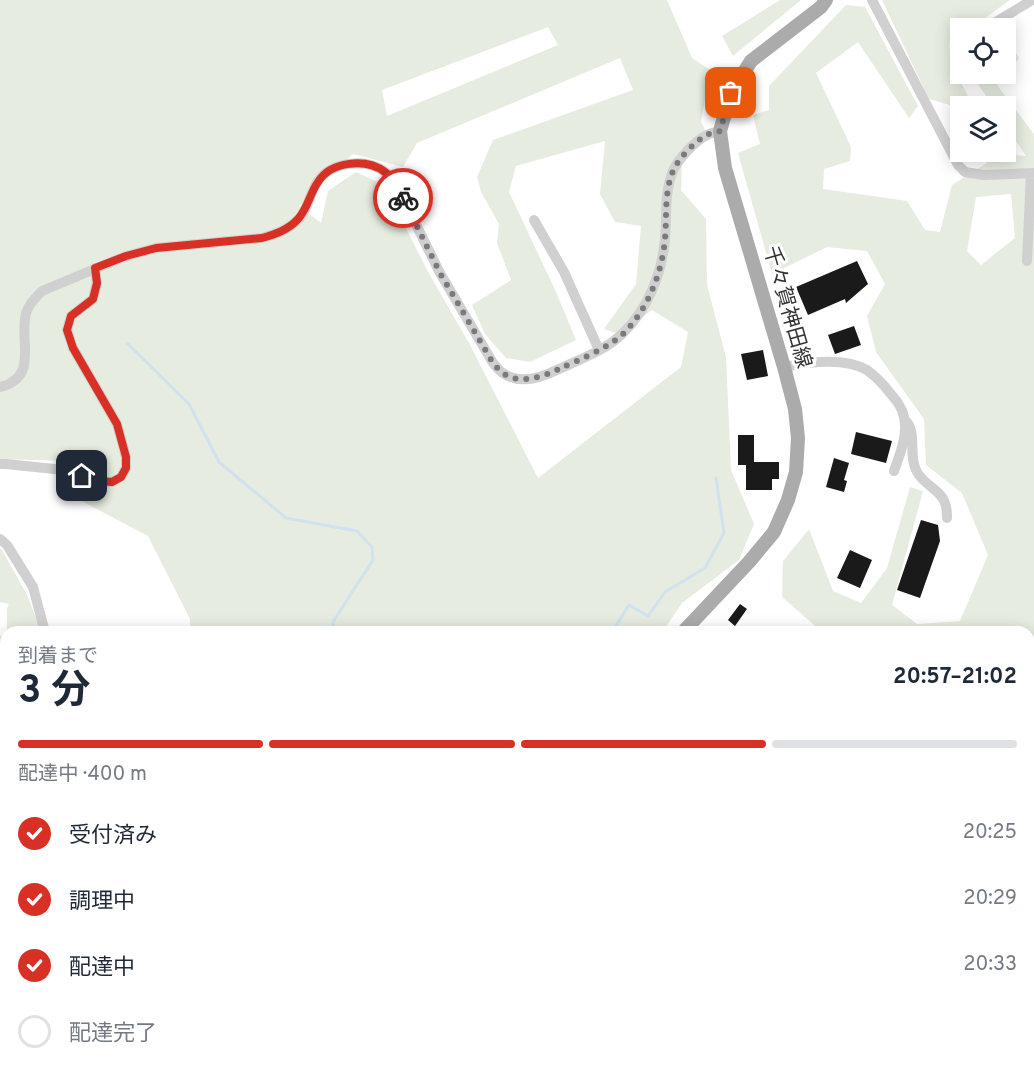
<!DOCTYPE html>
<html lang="ja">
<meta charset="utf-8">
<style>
body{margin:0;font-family:Overpass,"Noto Sans JP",sans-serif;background:#f2f2f3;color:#1f2937;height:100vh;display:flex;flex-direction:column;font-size:22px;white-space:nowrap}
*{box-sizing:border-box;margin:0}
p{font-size:20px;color:#747a83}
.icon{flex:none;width:33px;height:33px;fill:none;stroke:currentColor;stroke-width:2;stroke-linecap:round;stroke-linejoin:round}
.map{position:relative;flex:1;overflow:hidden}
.sheet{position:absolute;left:0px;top:626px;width:1035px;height:452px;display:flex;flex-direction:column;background:#fff;border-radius:18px 18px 0 0;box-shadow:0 3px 15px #0003}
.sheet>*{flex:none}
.fabs{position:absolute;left:950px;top:18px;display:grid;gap:12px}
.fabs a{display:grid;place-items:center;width:66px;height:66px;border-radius:0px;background:#fff;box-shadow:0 3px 15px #0003;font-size:30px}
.pin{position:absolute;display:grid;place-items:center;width:51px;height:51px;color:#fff;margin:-26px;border-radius:12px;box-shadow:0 3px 9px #0006}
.courier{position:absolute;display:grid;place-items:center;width:60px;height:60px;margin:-30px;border:4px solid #d93025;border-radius:50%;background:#fff;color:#222;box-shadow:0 2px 8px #0007}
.overview em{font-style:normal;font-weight:700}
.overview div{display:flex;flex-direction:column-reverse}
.overview{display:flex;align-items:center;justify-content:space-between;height:102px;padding:0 18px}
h1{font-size:39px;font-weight:700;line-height:45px}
.bar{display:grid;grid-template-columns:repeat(4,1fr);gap:9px 6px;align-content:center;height:72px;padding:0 18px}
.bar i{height:8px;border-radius:4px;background:#e0e1e3}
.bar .active{background:#d93025}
.bar p{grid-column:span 4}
ol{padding:0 18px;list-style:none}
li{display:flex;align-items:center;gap:18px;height:66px}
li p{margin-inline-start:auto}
li .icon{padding:6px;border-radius:50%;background:#d93025;color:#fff;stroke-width:4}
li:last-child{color:#747a83}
li i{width:33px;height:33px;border:3px solid #e0e1e3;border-radius:50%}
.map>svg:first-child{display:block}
.green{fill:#e6ecdf;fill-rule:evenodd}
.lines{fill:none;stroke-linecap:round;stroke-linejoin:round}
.stream{stroke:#cfe2ee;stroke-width:3}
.building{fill:#1a1a1a}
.minor{stroke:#d0d0d0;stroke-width:10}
.major{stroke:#ababab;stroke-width:14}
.done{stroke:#7a7a7a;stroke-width:6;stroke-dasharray:0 10.8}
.route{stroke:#d93025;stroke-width:8}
.labels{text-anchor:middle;stroke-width:6;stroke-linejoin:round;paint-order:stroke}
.street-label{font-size:21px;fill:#333;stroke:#fff}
</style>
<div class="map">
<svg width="1034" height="1076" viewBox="0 0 1034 1076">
<rect width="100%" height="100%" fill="#fff"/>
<path class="green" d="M0 0H667L692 58 710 70 701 122 706 132 682 159 681 190 706 219 707 285 726 357 731 470 754 524 739 560 682 603 663 631H190V619L148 536 72 496 69 461 0 459ZM548 27 558 45 387 116 382 90ZM620 58 633 90 493 140 477 177 481 192 499 224 497 243 511 280 472 305 485 334 506 358 530 362 576 340 556 292 509 192 516 166 605 141 600 194 615 222 641 226 636 284 604 329 619 334 652 310 688 332 681 367 538 478 470 345 427 270 384 185 356 172 328 191 321 223 299 206 353 154 403 167 417 143Z
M780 0H801L733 56 722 36Z
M882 0H1010L971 28H960V37L949 45 954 69 973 106H960V121L950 105 929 99Z
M846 5 865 7 918 106 909 118 858 42 816 73 851 147 850 161 824 169 823 189 907 201 925 230 940 232 952 185 987 163 980 152H995L996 153 1026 156 1005 125V106H993L971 74H1005V35L1019 58 997 85 1034 134V1076H529L523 1071H1029V632L821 631 782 597 783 561 809 529 833 591 861 603 887 568 910 487 923 491 892 605 917 624 960 621 988 555 962 493 926 465 924 419 876 352 867 316 885 284 867 251 827 247 772 274 738 153 760 144 753 115 769 110V86ZM1011 194 1015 238 981 265 967 251 976 197Z
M0 548 2 550 27 595 41 631H7V608L9 604 0 602Z
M6 635V1016L0 1013V636Z"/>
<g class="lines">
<path class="stream" d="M127 343 189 404 219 462 286 518 357 531 372 547 373 560 333 622V632
M612 632 629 605 648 616 665 592 705 568 724 533 716 478
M0 1015 6 1018
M161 1071 165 1076
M346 1076V1071"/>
</g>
<path class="building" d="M857 261 868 284 846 303 845 299 808 315 796 287Z
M854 326 861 345 835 354 828 335Z
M763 350 768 376 747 380 741 354Z
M856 432 892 441 886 463 851 454Z
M738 435H754V462H779V479H772V490H746V465H738Z
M834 458 849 463 844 480 847 481 844 492 826 487Z
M921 520 938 525 940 541 920 598 897 590Z
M850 550 872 560 860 588 837 578Z
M740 604 747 609 735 626 728 620Z"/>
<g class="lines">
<path class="minor" d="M872 0 958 165 965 172 984 175 1034 173
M986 28 1032 0
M957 51 960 47
M534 220 564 272 599 350
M1027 261 1031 174
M784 367C808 362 845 357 867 370 875 376 884 385 890 393 896 400 902 407 904 417 908 435 900 454 894 471
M0 387C37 378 21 346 25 319 26 307 34 299 42 291L126 256 156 248 262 238C276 234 288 230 299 219 308 208 310 193 318 181 332 161 367 158 385 172 389 175 392 179 395 182L440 273 493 363C496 366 499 371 503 373 519 385 543 377 559 369 579 360 608 349 623 333 648 309 662 273 665 239 667 217 664 192 673 171 678 159 695 141 707 135 710 133 716 132 720 131
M907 422C917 435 908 457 917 472 924 485 941 490 945 503 947 508 947 513 947 518
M0 464H6L64 470 99 481 112 482 121 477 126 468V457L117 424 73 348 67 330 71 316 93 299 97 283 95 268
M0 539 7 545 33 587 45 632
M228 1071 236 1076
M177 1076 184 1071"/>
<path class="major" d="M683 632 749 562 774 532 788 500 796 472 798 438 795 409 784 367 725 168 720 131 731 93 751 61 821 7 826 0
M461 1076 465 1071"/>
</g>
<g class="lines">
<path class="done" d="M403 198 440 273 493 363C496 366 499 371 503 373 519 385 543 377 559 369 579 360 608 348 623 334 648 309 662 273 665 239 667 217 664 192 673 171 678 159 695 141 707 135 710 133 716 132 720 131L731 93"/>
<path class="route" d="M82 476 99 481 112 482 121 477 126 468V457L117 424 73 348 67 330 71 316 93 299 97 283 95 268 126 256 156 248 262 238C276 234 288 230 298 219 308 208 310 193 318 182 331 161 366 158 385 172 394 178 398 189 403 198"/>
</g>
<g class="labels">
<g class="street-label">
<text transform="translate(788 307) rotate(74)" y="7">千々賀神田線</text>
</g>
</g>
</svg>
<div class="fabs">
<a><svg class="icon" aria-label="locate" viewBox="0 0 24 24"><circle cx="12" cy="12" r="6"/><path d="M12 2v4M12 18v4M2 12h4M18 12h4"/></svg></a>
<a><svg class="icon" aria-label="layers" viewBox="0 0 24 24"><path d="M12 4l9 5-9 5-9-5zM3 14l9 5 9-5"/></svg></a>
</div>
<div class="pin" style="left:731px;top:93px;background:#ea580c"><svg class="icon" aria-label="bag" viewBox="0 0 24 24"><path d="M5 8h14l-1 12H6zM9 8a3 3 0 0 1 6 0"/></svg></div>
<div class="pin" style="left:82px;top:476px;background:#1f2937"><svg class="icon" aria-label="home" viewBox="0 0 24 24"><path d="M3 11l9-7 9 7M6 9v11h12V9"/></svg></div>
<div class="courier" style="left:403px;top:198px"><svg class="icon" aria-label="bike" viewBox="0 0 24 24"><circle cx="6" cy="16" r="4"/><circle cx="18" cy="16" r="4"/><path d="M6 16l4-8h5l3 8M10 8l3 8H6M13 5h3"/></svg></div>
<section class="sheet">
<div class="overview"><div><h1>3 分</h1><p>到着まで</p></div><em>20:57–21:02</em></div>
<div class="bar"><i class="active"></i><i class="active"></i><i class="active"></i><i></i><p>配達中 · 400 m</p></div>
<ol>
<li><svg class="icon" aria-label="check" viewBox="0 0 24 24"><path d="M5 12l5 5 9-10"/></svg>受付済み<p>20:25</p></li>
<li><svg class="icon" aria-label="check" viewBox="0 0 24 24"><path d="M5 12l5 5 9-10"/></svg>調理中<p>20:29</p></li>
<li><svg class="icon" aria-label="check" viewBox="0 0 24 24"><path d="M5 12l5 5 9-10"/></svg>配達中<p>20:33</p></li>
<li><i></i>配達完了</li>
</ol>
</section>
</div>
